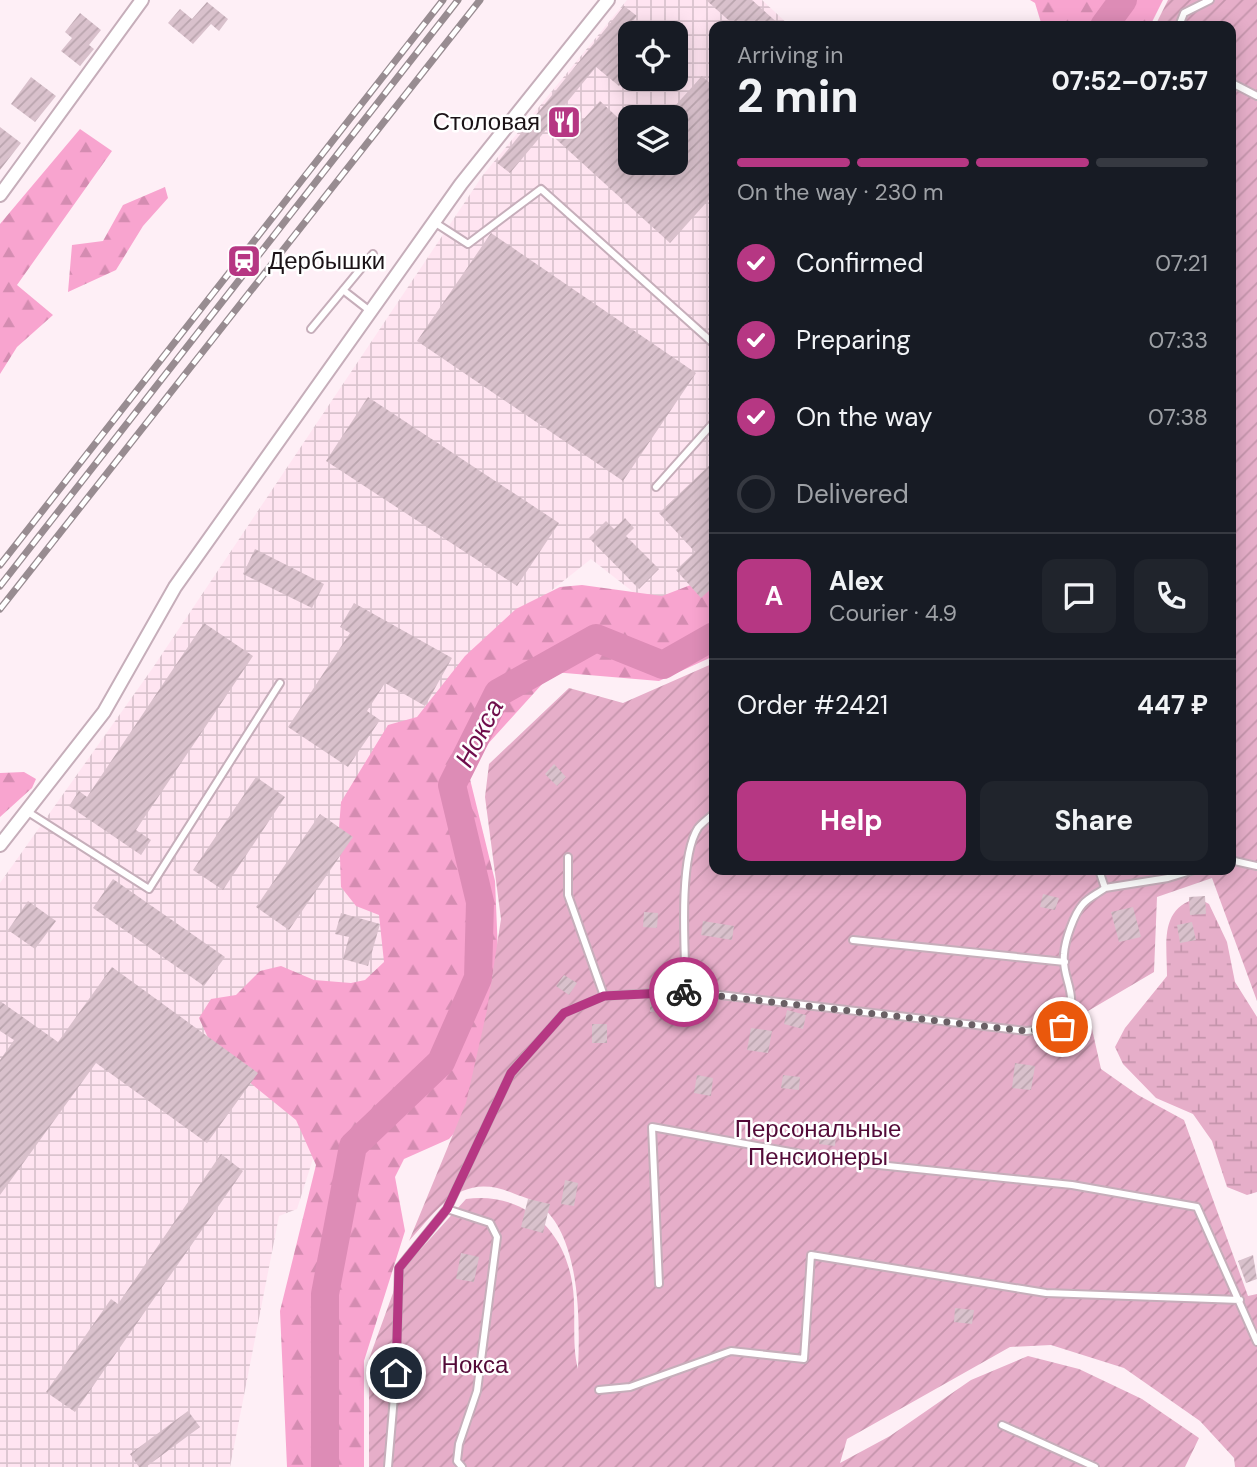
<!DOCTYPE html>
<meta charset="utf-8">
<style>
body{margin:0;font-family:"DM Sans",sans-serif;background:#20242c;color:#f1f3f6;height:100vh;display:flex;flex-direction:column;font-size:26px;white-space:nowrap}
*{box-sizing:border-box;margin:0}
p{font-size:23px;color:#9ea1a6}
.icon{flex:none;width:38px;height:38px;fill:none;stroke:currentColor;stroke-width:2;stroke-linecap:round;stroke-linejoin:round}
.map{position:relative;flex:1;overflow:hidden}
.drawer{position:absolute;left:709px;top:21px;width:527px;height:854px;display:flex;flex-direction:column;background:#171b24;border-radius:14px;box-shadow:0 4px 18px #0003}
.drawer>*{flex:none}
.fabs{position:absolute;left:618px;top:21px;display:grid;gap:14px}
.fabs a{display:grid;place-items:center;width:70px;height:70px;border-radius:14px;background:#171b24;box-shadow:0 4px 18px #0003;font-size:35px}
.pin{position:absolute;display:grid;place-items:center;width:60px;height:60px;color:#fff;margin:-30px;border:4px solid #fff;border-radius:50%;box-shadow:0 2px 7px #0007}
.courier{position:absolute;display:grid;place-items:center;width:70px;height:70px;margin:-35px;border:5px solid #b63783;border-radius:50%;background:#fff;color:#222;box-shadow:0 2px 9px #0007}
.summary em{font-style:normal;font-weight:700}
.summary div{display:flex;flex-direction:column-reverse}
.summary{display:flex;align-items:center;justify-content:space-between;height:119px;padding:0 28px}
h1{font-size:46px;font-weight:700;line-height:52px}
.bar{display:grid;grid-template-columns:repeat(4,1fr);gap:10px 7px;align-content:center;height:84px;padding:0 28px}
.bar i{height:9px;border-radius:5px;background:#363941}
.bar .on{background:#b63783}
.bar p{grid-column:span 4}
.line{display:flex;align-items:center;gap:18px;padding:0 28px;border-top:2px solid #363941}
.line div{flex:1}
.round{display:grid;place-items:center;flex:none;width:74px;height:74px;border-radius:14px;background:#20242c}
ol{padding:0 28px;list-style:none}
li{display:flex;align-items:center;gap:21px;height:77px}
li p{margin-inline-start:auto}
li .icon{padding:7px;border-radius:50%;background:#b63783;color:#fff;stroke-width:4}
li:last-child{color:#9ea1a6}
li i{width:38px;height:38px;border:4px solid #363941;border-radius:50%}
.primary-button{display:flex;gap:14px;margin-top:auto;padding:14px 28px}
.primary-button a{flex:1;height:80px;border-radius:14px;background:#b63783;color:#fff;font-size:28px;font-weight:700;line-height:80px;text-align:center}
.primary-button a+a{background:#20242c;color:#f1f3f6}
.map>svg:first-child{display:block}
.industrial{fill:url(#industrial-grid);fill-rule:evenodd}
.forest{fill:url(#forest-firs)}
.wetland{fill:url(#wetland-marsh)}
.garden{fill:url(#garden-furrows)}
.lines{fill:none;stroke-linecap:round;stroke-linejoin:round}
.river{stroke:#dd8cb6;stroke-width:28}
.building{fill:url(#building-hatch)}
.lane-casing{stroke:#c6aeba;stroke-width:10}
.street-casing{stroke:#c6aeba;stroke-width:16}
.lane{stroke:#fff;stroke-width:6}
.street{stroke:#fff;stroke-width:12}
.rail-casing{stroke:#988c91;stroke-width:7}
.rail{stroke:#fff;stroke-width:4.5;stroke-dasharray:13;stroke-linecap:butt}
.done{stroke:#6a6065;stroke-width:7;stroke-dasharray:0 12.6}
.route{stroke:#b63783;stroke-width:9}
.labels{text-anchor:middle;stroke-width:5;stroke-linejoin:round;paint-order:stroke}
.poi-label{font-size:24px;fill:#1b1317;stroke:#fff;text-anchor:end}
.park-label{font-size:24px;fill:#530a38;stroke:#fff}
.water-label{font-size:26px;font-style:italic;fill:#6f0e4c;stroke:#fff}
</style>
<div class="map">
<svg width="1257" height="1467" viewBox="0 0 1257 1467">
<defs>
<pattern id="industrial-grid" width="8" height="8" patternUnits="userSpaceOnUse" patternTransform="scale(1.75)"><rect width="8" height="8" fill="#ffe4f1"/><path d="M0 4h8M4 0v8" fill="none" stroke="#dac3ce"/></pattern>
<pattern id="forest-firs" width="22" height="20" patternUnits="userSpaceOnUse" patternTransform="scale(1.75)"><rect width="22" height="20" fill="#f8a4cf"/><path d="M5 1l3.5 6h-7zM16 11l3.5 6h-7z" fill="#d48cb1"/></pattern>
<pattern id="wetland-marsh" width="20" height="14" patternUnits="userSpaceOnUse" patternTransform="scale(1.75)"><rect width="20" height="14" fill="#e6aec9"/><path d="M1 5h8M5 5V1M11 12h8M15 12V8" fill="none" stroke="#c595ac"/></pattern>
<pattern id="garden-furrows" width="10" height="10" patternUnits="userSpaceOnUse" patternTransform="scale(1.75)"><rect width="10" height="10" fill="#e6aec9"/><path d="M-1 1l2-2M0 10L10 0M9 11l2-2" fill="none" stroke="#c595ac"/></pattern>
<pattern id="building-hatch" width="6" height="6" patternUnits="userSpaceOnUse" patternTransform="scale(1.75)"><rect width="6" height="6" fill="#d9c1cc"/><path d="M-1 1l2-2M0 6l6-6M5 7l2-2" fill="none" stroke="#baa5ae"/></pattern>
</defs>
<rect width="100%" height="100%" fill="#feeff6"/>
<path class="industrial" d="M627 0H762L790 26H714V593L664 616 591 559 474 652 390 965 324 1124 297 1209 279 1216 230 1467H0V883L152 669 483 175ZM630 33H676V79H630ZM630 117H676V163H630Z"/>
<path class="forest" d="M1030 0H1163L1150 26H1042L1035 3Z
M80 129 112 151 17 285 53 315 17 347 0 374V224Z
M165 187 168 198 143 226 116 270 68 292 72 245 103 241 123 205Z
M714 576V656L659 681 553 672 467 767 495 881 498 952 473 1112 449 1139 404 1159 395 1177 405 1231 364 1361V1467H287L280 1311 316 1165 296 1120 232 1068 210 1042 199 1018 211 999 236 995 260 971 281 966 314 980 351 983 365 980 384 962 379 915 356 906 341 887 339 828 341 802 388 725 417 717 465 656 516 609 560 587 582 585 662 596Z
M24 772 36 779 32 788 0 817V773Z"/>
<path class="wetland" d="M1198 898 1209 904 1227 942 1235 982 1257 1017V1192L1247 1195 1227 1187 1212 1141 1193 1114 1156 1098 1123 1064 1115 1047 1125 1028 1167 976C1167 943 1159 908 1198 898Z"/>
<path class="garden" d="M1168 0H1257V1001L1212 878 1157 897 1154 972 1088 1011 1101 1069 1138 1095 1184 1120 1248 1296 1257 1294V1467H1235L1234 1458 1200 1421 1124 1368 1051 1345 1010 1347 847 1439 840 1463 890 1436 971 1380 1028 1356 1079 1369 1142 1399 1199 1438 1185 1467H369V1359L401 1271 466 1199C522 1192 563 1227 572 1282 577 1310 571 1343 578 1369 580 1323 581 1237 540 1205 534 1200 523 1197 515 1194 463 1171 441 1205 409 1241L466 1103 487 1010 501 919 485 797 489 764 569 688 623 703 714 663V870H1230V26H1155Z"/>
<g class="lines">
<path class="river" d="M1104 26 1123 0
M325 1467V1294L353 1146 441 1062 478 978 480 902 452 785 498 693 596 638 663 665 714 636"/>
</g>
<path class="building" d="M706 0H752L781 26H735Z
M207 2 228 19 219 31 211 24 193 44 168 23 180 9 192 19Z
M624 6 637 16 622 34 630 40V73L619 86 596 67 563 107 581 122 600 101 630 129V163H676V117H665L702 76 714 87V194L670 243 546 130 510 173 497 163Z
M80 13 101 30 89 45 94 49 80 66 61 51 72 38 65 32Z
M31 77 56 96 35 122 11 104Z
M0 127 21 143 0 170Z
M491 233 696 373 623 481 417 341Z
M368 397 559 523 517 586 326 461Z
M714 461V586L701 598 676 570 695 552 659 513Z
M625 518 634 528 626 536 659 569 639 589 589 538 606 521 614 529Z
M255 549 324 584 312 608 243 574Z
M354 603 452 658 425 706 385 683 367 711 380 720 348 767 288 727 350 633 340 627Z
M204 623 253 656 136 830 151 840 141 855 69 806 79 791 87 797Z
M554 764 566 777 557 786 545 774Z
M256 777 285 797 223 890 193 870Z
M320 814 353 837 289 930 256 907Z
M113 879 225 957 204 986 93 908Z
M1043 894 1059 898 1055 910 1040 907Z
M1205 896 1206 914 1190 915 1189 897Z
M28 901 56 921 35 949 8 930Z
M1133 907 1141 937 1119 942 1111 912Z
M644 912 658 913 657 928 643 927Z
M341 913 380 924 368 966 343 959 349 937 335 934Z
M703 921 734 926 732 940 701 935Z
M1192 922 1196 940 1180 943 1177 925Z
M112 967 258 1073 207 1143 96 1063 0 1195V1060L14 1040 0 1031V1001L58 1042Z
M564 975 577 983 569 995 556 986Z
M686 997 700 998V1010L650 1012V999Z
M787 1010 806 1015 803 1029 784 1024Z
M592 1024H607V1043H592Z
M751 1028 772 1031 768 1053 747 1050Z
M1015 1063 1035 1066 1031 1090 1012 1088Z
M697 1075 713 1078 711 1096 694 1093Z
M783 1075 800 1077 799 1090 781 1088Z
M821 1123 837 1125 835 1146 819 1144Z
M221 1154 243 1171 75 1412 46 1392 111 1299 118 1304Z
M565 1180 578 1183 574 1206 561 1204Z
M528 1199 550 1204 543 1233 521 1227Z
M461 1253 479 1257 474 1282 456 1279Z
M1253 1255 1257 1279 1246 1283 1238 1261Z
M955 1308 974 1310 972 1324 954 1322Z
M188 1411 200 1427 146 1467H139L130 1454Z"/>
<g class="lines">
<g class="lane-casing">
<path id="lane" d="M1179 26 1184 13 1210 0
M1230 82 1257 96
M434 222 468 244 541 189 714 344
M343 290 370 311
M311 329 373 254
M656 487 714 422
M28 812 149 889 280 683
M714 813C709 818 702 823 698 828 678 859 685 953 686 991L1026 1031 1062 1027C1083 996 1061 981 1064 954 1065 940 1074 914 1083 904 1089 897 1099 893 1105 888
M568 857V895L604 996
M1230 860 1257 866
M1099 870 1105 888 1168 878 1194 870
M853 940 1065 962
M447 1209 490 1223 497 1237 477 1391 459 1444 457 1461 462 1467
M659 1284 652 1127 840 1161 1072 1185 1197 1207 1257 1342
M599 1390 630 1387 731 1351 804 1359 811 1255 1046 1293 1240 1300
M1002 1425 1095 1467
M388 1467 396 1373 399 1268 447 1209 511 1073 564 1013 604 996 686 991"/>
</g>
<g class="street-casing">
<path id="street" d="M0 195 142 0
M0 845 104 712 175 587 461 184 608 0"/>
</g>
<use href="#lane" class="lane"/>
<use href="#street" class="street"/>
<g class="rail-casing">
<path id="rail" d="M0 565 443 0
M0 586 458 0
M0 609 480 0"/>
</g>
<use href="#rail" class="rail"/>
</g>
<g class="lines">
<path class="done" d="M684 992 1026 1031 1062 1027"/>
<path class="route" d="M396 1373 399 1268 447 1209 511 1073 564 1013 604 996 684 992"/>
</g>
<defs>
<g id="restaurant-square" transform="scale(1.75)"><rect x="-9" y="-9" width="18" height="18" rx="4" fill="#b63783" stroke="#fff"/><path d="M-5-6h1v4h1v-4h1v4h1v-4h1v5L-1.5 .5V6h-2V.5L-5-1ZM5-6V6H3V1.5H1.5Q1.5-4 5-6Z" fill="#fff"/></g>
<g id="station-square" transform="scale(1.75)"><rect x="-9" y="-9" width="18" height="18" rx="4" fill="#b63783" stroke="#fff"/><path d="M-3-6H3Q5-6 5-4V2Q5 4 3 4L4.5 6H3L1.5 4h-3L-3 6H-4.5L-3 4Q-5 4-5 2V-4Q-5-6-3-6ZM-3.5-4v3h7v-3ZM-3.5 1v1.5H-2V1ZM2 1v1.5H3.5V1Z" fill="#fff"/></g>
</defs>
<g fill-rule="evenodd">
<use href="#restaurant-square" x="564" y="122"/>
<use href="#station-square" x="244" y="261"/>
</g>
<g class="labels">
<g class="poi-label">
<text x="540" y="130">Столовая</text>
<text x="268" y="269" text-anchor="start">Дербышки</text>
</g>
<g class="park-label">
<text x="818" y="1137">Персональные<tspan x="818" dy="28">Пенсионеры</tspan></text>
<text x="475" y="1373">Нокса</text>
</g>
<g class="water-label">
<text transform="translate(479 733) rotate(-62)" y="9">Нокса</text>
</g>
</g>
</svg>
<div class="fabs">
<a><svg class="icon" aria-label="locate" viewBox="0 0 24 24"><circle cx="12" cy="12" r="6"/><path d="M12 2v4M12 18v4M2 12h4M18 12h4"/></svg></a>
<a><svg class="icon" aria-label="layers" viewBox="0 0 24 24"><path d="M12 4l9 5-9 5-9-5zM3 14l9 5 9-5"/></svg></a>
</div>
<div class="pin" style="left:1062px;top:1027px;background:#ea580c"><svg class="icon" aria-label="bag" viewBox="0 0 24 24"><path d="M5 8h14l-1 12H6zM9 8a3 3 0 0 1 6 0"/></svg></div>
<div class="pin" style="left:396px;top:1373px;background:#1f2937"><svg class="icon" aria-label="home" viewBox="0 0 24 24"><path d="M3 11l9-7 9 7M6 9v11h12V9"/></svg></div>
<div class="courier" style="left:684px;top:992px"><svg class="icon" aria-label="bike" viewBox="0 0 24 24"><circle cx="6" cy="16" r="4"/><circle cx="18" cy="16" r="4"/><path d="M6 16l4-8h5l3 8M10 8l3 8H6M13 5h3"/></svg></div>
<section class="drawer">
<div class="summary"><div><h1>2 min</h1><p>Arriving in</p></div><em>07:52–07:57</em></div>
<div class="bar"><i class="on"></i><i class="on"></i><i class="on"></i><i></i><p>On the way · 230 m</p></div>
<ol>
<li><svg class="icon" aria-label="check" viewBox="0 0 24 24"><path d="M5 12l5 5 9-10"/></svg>Confirmed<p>07:21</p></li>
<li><svg class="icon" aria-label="check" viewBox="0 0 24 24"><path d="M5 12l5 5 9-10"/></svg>Preparing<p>07:33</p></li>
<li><svg class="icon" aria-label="check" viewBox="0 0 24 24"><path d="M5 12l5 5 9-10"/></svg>On the way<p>07:38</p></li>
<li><i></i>Delivered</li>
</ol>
<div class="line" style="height:126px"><b class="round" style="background:#b63783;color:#fff">A</b><div><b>Alex</b><p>Courier · 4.9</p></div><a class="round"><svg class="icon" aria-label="chat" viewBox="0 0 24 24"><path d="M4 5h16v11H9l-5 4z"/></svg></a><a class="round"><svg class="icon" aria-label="phone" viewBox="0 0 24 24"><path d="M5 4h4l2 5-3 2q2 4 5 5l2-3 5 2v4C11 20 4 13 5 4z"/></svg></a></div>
<div class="line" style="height:91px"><div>Order #2421</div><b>447 ₽</b></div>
<div class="primary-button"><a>Help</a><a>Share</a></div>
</section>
</div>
